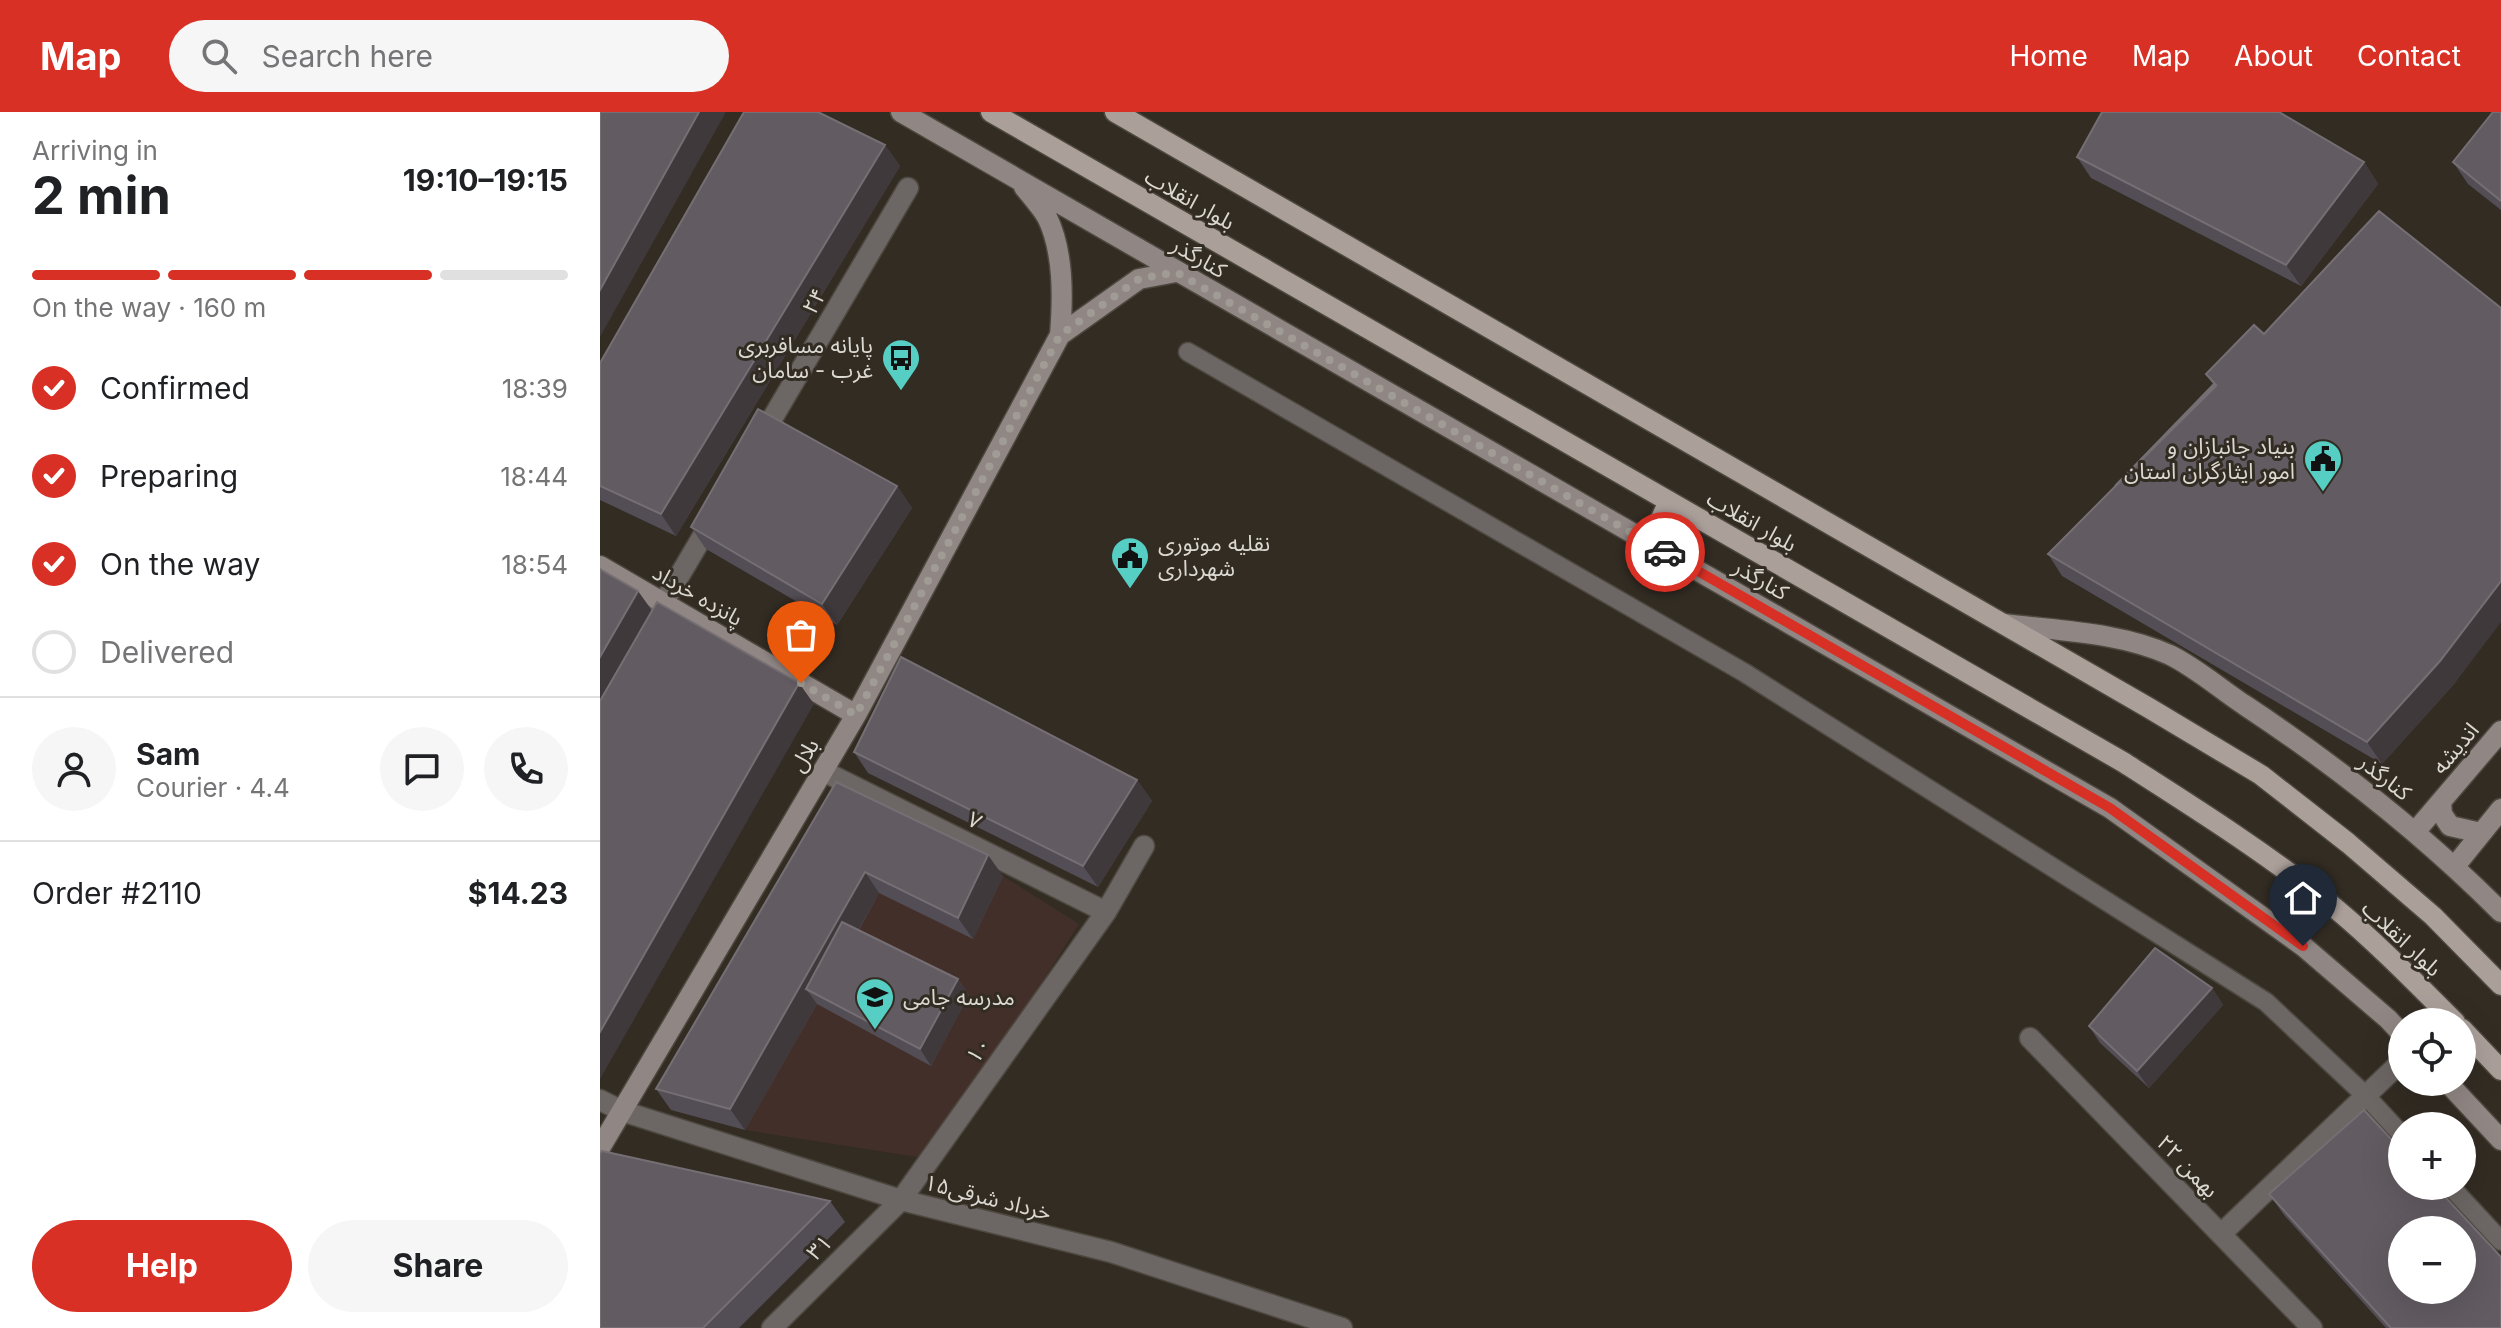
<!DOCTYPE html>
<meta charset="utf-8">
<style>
body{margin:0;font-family:Inter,"Noto Sans Arabic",sans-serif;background:#f6f6f6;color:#202124;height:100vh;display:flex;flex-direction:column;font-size:30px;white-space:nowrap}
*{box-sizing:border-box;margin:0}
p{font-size:26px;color:#757577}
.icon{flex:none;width:44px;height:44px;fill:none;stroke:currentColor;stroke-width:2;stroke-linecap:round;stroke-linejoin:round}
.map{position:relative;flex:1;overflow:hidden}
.drawer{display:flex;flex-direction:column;background:#fff;width:600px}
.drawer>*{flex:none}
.tools{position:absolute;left:1788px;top:896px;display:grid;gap:16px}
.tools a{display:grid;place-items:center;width:88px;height:88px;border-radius:50%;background:#fff;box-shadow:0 8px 32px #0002;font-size:40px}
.pin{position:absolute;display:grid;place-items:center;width:68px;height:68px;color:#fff;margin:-82px -34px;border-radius:50% 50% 50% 0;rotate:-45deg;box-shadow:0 0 8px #0007}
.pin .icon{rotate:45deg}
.courier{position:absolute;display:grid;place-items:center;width:80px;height:80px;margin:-40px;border:6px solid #d93025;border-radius:50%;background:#fff;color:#222;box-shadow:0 2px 10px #0007}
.headline em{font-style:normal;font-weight:700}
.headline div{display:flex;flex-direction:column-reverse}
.headline{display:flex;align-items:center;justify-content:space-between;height:136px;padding:0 32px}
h1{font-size:52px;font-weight:700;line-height:60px}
.bar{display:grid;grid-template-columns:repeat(4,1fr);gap:12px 8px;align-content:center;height:96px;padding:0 32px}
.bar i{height:10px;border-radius:6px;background:#e0e0e0}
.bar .current{background:#d93025}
.bar p{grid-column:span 4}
.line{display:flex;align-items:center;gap:20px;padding:0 32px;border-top:2px solid #e0e0e0}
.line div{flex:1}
.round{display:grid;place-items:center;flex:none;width:84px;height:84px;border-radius:42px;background:#f6f6f6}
ol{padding:0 32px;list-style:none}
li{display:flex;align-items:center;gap:24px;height:88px}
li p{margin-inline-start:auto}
li .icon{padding:8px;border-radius:50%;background:#d93025;color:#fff;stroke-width:4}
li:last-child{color:#757577}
li i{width:44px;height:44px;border:4px solid #e0e0e0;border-radius:50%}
.primary-button{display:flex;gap:16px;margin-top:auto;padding:16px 32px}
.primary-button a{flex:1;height:92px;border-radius:48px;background:#d93025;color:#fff;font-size:32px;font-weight:700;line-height:92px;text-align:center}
.primary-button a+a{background:#f6f6f6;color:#202124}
header{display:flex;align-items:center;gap:48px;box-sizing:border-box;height:112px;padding:0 40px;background:#d93025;color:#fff}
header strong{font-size:38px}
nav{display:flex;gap:44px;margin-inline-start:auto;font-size:28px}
.search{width:560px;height:72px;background:#f6f6f6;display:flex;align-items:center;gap:20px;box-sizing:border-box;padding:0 28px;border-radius:44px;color:#757577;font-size:30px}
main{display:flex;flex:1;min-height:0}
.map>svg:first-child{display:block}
.education{fill:#432f2a}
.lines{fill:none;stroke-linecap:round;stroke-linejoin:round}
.lane-casing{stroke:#4d483f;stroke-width:21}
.street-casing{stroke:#4d483f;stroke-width:23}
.secondary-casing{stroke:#4d483f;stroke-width:23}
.primary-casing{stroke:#4d483f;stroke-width:23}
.lane{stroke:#6c6664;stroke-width:18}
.street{stroke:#6c6664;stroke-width:20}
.secondary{stroke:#908683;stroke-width:20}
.primary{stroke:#ab9f9a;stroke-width:20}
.wall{fill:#534d55}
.shaded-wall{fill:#40393b}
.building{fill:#625c62;stroke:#756f74;stroke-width:2;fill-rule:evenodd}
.done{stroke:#a09c95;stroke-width:8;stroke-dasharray:0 14.4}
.route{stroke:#d93025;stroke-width:10}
.labels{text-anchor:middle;stroke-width:6;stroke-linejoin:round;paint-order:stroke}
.street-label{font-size:22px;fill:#dcd9d3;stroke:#322c23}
.poi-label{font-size:22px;fill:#dcd9d3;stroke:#322c23;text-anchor:end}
</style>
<header>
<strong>Map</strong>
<div class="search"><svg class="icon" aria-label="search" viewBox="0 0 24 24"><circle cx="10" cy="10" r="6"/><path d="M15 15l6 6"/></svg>Search here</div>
<nav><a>Home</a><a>Map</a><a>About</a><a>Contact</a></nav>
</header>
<main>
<section class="drawer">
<div class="headline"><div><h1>2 min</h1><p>Arriving in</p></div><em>19:10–19:15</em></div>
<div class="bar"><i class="current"></i><i class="current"></i><i class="current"></i><i></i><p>On the way · 160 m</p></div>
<ol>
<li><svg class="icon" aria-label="check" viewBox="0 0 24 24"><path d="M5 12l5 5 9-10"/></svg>Confirmed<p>18:39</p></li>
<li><svg class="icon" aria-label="check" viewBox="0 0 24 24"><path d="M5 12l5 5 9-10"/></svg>Preparing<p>18:44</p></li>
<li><svg class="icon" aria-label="check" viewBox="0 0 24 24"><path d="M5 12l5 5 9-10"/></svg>On the way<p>18:54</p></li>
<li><i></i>Delivered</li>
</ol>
<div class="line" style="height:144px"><a class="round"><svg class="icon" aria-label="person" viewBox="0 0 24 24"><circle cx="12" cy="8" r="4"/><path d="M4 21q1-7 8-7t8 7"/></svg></a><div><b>Sam</b><p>Courier · 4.4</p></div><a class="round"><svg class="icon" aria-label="chat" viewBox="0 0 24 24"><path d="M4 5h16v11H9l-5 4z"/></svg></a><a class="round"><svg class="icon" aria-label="phone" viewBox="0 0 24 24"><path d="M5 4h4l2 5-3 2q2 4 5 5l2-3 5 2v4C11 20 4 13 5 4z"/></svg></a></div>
<div class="line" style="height:104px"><div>Order #2110</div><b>$14.23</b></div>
<div class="primary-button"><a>Help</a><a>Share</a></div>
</section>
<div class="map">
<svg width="1901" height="1216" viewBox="0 0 1901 1216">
<rect width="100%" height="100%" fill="#322c23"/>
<path class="education" d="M403 764 479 812 330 1047 145 1018 279 781Z"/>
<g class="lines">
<g class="lane-casing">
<path id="lane" d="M588 240 1145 561 1666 890 1766 984 1802 1023
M1850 1074 1901 1129"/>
</g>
<g class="street-casing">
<path id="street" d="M159 329 308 76
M55 505 114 405
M223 659 506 800
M1430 926 1712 1216
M0 988 22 999 301 1088 511 1140 742 1216
M1621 1122 1802 949
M172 1216 301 1088 506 800 544 734"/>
</g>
<g class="secondary-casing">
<path id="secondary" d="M301 0 1510 696 1703 834 1788 907 1802 922
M460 223 539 167 576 160
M0 454 256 603
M1404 512C1459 519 1519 520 1570 543 1595 555 1623 579 1646 594 1738 655 1823 722 1901 800
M1841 690 1842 702 1850 714 1881 721
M1815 720 1901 619
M1855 754 1901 697
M1847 970 1901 1028
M0 1036 256 603 460 223C463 186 464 140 447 105 441 95 432 85 424 75"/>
</g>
<g class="primary-casing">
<path id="primary" d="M391 0 1523 650C1595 696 1668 742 1735 796 1777 831 1816 871 1855 910
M515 0 1549 596 1661 663 1748 731 1833 804 1901 873
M1050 431 1069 389
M1862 917 1901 958"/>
</g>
<use href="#lane" class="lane"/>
<use href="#street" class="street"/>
<use href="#secondary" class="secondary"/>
<use href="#primary" class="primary"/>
</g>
<path class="wall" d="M1901 0V98L1868 72 1853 50Z
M285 33 300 54 76 424 0 388V251Z
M1477 45 1764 50 1778 72 1701 174 1491 66Z
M1654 213 1855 571 1782 652 1462 464 1448 442 1515 374 1613 272 1606 262Z
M297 374 312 396 237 513 106 437 91 415Z
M254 640 537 668 552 689 498 775 268 661Z
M236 670 403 764 373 827 279 781 259 818 358 867 369 883 331 954 217 892 145 1018 71 998 56 977Z
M1612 876 1623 893 1549 976 1500 931 1489 914Z
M1669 1082 1901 1216H1786L1684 1103Z
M230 1089 245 1110 139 1216H0Z"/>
<path class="shaded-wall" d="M99 0H126L0 225V178Z
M285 33 300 54 76 424 61 402Z
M1764 50 1778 72 1701 174 1686 153Z
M297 374 312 396 237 513 222 492Z
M1901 469V510L1855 571 1782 652 1767 630Z
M38 479 53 500 0 592V545Z
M199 571 214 592 0 967V920Z
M537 668 552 689 498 775 483 754Z
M388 743 403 764 373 827 358 806Z
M265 760 279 781 221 885 206 877 217 892 145 1018 130 997Z
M358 867 369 883 331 954 320 937Z
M1612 876 1623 893 1549 976 1537 959Z"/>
<path class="building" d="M0 0H99L0 178Z
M144 0H218L285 33 61 402 0 374V251Z
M1502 0H1679L1764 50 1686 153 1477 45Z
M1893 0H1901V89L1853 50Z
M1779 99 1901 196V469L1840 549 1767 630 1448 442 1616 273 1606 262 1654 213 1664 222Z
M1614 272 1616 274 1515 374Z
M158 297 297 374 222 492 91 415Z
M0 457 38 479 0 545Z
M57 490 199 571 0 920V589Z
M301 545 537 668 483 754 254 640Z
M236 670 388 743 358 806 265 760 130 997 56 977Z
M242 810 358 867 320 937 206 877Z
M1555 836 1612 876 1537 959 1489 914Z
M1764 998 1802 1039V1074H1835L1901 1145V1216H1791L1669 1082ZM1802 1118H1862V1178H1802Z
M2 1039 230 1089 103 1216H0V1042Z"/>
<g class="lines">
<path class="done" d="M201 571 256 603 460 223 539 167 576 160 1065 440"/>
<path class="route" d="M1065 440 1510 696 1703 834"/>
</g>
<defs>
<g id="bus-pin" transform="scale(2)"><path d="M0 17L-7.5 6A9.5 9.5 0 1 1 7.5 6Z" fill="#56cec3" stroke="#322c23"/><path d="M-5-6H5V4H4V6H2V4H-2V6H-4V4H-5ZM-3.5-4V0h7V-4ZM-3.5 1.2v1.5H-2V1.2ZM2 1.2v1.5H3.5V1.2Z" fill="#111"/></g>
<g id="civic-pin" transform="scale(2)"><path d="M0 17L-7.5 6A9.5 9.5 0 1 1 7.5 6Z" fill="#56cec3" stroke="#322c23"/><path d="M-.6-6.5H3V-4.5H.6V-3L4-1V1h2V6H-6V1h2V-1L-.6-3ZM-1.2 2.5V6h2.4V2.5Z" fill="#111"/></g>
<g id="school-pin" transform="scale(2)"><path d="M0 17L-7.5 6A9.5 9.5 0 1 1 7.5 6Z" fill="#56cec3" stroke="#322c23"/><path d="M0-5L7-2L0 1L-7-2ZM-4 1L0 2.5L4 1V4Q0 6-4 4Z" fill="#111"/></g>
</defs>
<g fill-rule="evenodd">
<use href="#bus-pin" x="301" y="246"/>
<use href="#civic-pin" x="1723" y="347"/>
<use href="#civic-pin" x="530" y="444"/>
<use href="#school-pin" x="275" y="885"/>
</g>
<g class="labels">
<g class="street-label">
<text transform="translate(590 87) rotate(30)" y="8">بلوار انقلاب</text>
<text transform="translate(599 145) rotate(30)" y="8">کنارگذر</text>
<text transform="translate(214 189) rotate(-59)" y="8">۲۴</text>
<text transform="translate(1152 409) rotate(30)" y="8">بلوار انقلاب</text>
<text transform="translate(1161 467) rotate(30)" y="8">کنارگذر</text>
<text transform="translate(98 483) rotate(30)" y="8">پانزده خرداد</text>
<text transform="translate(1855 636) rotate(-50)" y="8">اندیشه</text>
<text transform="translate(204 643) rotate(-59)" y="8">بلال</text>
<text transform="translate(1785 665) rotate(38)" y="8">کنارگذر</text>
<text transform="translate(375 708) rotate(27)" y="8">۷</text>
<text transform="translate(1802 826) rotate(43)" y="8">بلوار انقلاب</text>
<text transform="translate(378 938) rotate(-54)" y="8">۱۰</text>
<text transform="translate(1588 1054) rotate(46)" y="8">۲۲ بهمن</text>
<text transform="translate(388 1085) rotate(14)" y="8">۱۵خرداد شرقی</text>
<text transform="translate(219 1135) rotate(-45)" y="8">۳۱</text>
</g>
<g class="poi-label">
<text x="273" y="241">پایانه مسافربری<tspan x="273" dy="25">غرب - سامان</tspan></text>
<text x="1695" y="342">بنیاد جانبازان و<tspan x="1695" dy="25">امور ایثارگران استان</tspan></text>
<text x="558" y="439" text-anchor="start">نقلیه موتوری<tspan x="558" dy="25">شهرداری</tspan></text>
<text x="303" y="893" text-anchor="start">مدرسه جامی</text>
</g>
</g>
</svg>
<div class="tools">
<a><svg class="icon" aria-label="locate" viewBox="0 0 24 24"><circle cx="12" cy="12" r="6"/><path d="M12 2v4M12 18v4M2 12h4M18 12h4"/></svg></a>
<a>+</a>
<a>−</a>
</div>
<div class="pin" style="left:201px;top:571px;background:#ea580c"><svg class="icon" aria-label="bag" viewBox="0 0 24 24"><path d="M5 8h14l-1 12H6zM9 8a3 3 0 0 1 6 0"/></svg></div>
<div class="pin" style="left:1703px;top:834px;background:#1f2937"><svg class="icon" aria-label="home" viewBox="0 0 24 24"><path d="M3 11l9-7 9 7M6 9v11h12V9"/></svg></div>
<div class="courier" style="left:1065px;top:440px"><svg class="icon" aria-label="car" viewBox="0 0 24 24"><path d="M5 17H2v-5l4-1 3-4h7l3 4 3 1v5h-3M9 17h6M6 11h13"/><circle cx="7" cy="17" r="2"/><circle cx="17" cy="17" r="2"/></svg></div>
</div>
</main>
